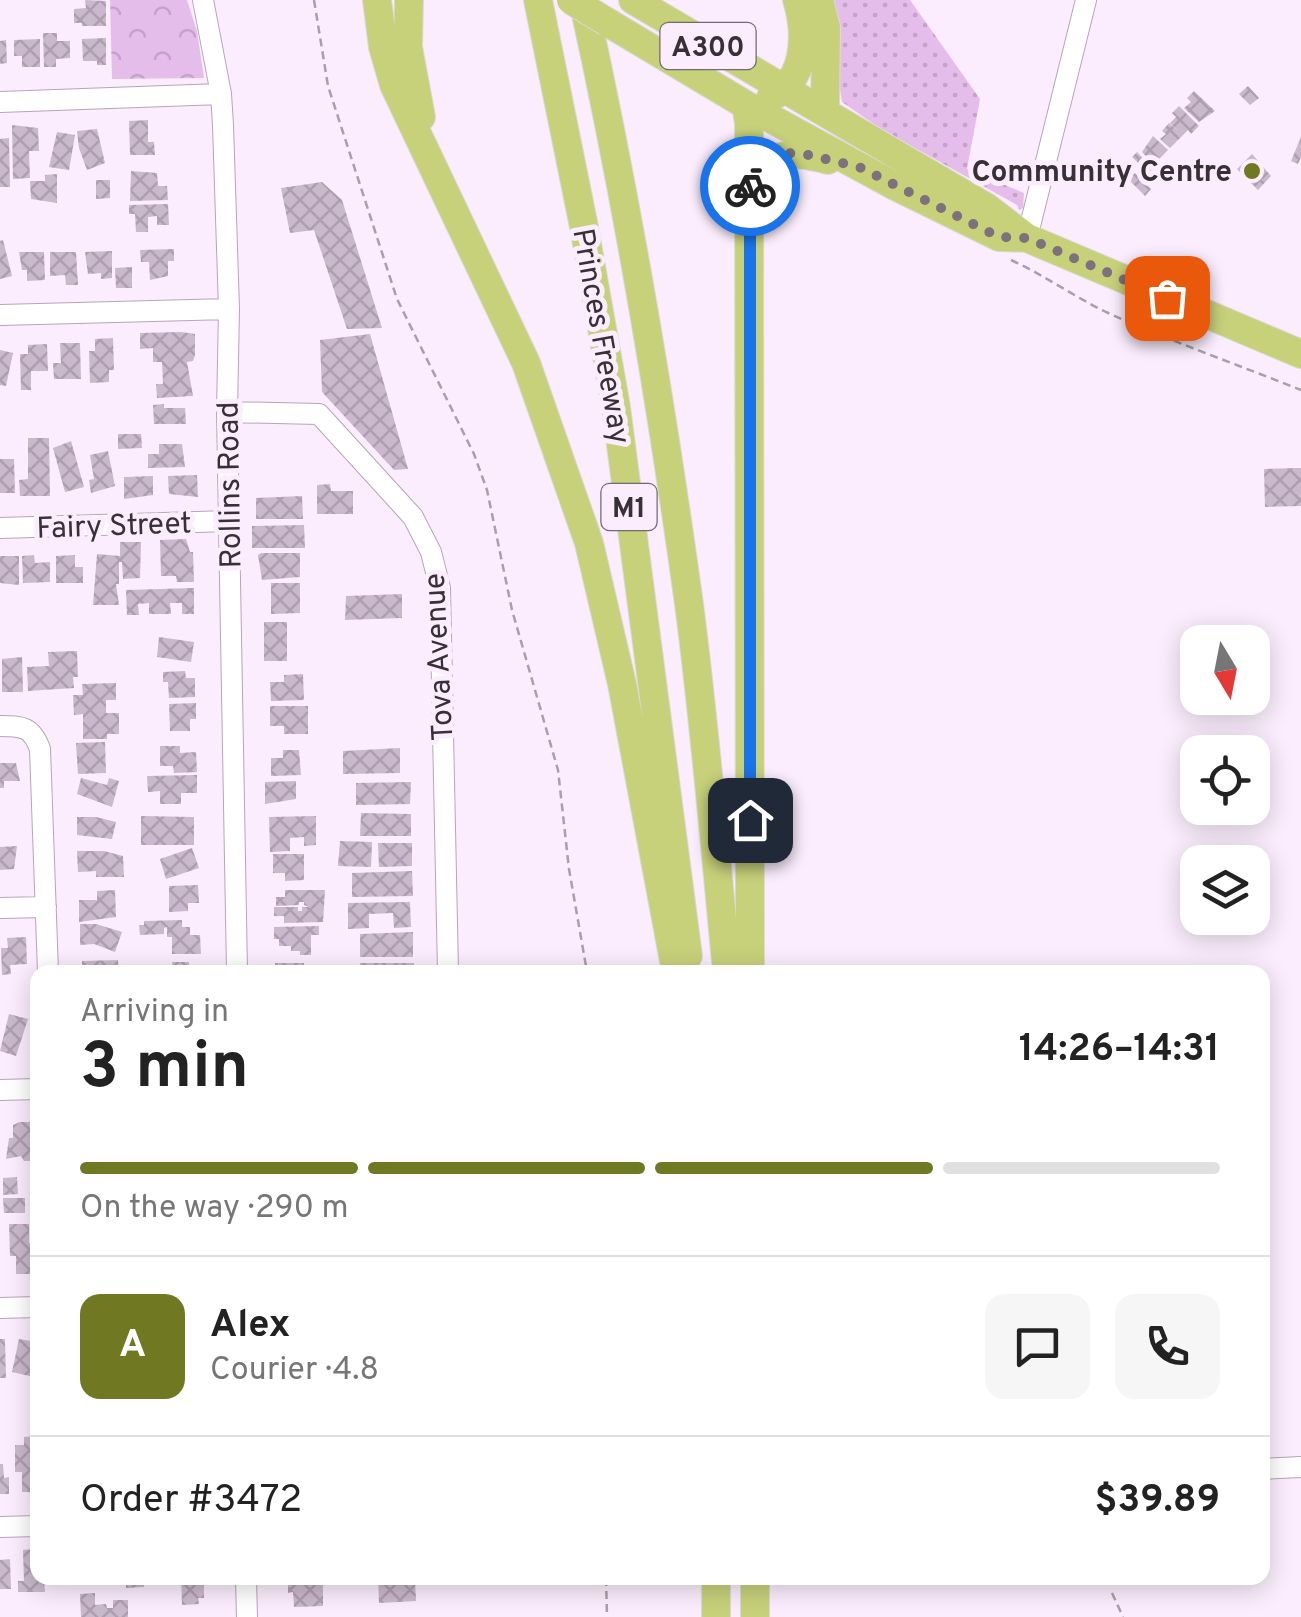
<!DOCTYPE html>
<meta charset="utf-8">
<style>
body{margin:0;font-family:Overpass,sans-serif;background:#f6f6f6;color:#222;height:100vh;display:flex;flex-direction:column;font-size:38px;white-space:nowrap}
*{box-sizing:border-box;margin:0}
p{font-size:32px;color:#767676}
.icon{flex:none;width:55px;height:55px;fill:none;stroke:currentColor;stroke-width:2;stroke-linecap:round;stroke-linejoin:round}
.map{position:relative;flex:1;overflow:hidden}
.panel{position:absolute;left:30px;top:965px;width:1240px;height:620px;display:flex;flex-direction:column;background:#fff;border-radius:20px;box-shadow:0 5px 25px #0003}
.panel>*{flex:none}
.needle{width:65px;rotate:170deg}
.controls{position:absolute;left:1180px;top:625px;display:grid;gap:20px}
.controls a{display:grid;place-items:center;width:90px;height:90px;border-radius:20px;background:#fff;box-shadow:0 5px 25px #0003;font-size:50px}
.pin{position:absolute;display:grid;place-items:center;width:85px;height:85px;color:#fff;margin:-42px;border-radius:20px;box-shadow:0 5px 15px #0006}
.courier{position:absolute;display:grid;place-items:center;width:100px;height:100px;margin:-50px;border:8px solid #1a73e8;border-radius:50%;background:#fff;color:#222;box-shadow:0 2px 12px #0007}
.head em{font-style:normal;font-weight:700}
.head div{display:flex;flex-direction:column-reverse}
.head{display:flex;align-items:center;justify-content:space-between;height:170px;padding:0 50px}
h1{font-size:65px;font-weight:700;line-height:75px}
.bar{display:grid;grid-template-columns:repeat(4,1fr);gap:15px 10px;align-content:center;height:120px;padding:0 50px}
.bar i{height:12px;border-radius:8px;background:#e0e0e0}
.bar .current{background:#717822}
.bar p{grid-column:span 4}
.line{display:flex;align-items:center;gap:25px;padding:0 50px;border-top:2px solid #e0e0e0}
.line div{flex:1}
.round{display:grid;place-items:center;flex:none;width:105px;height:105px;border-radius:20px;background:#f6f6f6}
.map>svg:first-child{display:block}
.grass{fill:url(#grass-dots)}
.forest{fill:url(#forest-crowns)}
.building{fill:url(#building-cross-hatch)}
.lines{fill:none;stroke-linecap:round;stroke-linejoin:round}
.minor-casing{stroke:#b6a5b8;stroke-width:22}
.highway-casing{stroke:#dbdadb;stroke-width:30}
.path{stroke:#a99eaa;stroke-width:2.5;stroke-dasharray:8 5;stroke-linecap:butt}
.minor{stroke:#fff;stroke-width:20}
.highway{stroke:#c7d17a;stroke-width:28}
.highway-bridge-casing{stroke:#dbdadb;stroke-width:30;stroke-linecap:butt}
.highway-bridge{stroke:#c7d17a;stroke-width:28}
.done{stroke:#7c727c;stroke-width:10;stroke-dasharray:0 18}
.route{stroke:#1a73e8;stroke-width:12}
.poi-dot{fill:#717822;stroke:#fbedfd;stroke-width:4}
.labels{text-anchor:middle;stroke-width:10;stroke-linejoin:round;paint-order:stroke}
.shield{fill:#fbedfd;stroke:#726972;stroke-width:2.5}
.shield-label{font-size:28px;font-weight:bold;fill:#373037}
.poi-label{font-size:30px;font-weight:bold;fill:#373037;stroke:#fbedfd;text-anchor:end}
.street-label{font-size:30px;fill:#373037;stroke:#fbedfd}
</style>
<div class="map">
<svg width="1301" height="1617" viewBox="0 0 1301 1617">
<defs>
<pattern id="grass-dots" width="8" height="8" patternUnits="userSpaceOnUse" patternTransform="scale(2.5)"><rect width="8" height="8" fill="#e5bdea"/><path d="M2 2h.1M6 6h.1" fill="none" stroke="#c5a3c9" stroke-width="1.8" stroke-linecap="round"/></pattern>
<pattern id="forest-crowns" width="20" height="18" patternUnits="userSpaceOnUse" patternTransform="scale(2.5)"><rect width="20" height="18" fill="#e5bdea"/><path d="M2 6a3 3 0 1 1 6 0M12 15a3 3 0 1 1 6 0" fill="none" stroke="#c5a3c9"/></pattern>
<pattern id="building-cross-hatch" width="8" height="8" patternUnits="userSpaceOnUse" patternTransform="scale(2.5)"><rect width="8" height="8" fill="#cab9cc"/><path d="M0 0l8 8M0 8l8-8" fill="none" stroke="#ae9fb0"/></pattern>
</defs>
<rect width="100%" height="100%" fill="#fbedfd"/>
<path class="grass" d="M826 0H910L980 99 967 169 1024 193 1023 208 1019 210 1017 205 881 129 842 102Z"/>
<path class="forest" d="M110 0H187L197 31 204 78 112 79Z"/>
<path class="building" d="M85 0 106 1V26H82V23H74V9L86 8Z
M43 33H57V41H70V58L56 59V67H44Z
M106 38V65H97V61H83L82 39Z
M40 39V67H22V56H14V40Z
M6 40 7 63 0 64V41Z
M1248 86 1259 98 1250 105 1239 94Z
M1194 91 1215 111 1199 122 1184 108 1191 102 1187 98Z
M1179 106 1199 126 1191 134 1188 130 1170 148 1160 139 1166 134 1162 131 1169 123 1178 131 1170 123 1176 117 1172 113Z
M148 120V142H154L155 155H130L129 121Z
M12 125 38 128 39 151H29L30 178 13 179Z
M97 129 105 163 87 170 79 148 77 131Z
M57 132 75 135 69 170 49 167Z
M1153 136 1168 150 1154 164 1142 152Z
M1301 137V157L1298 164 1291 161Z
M9 138 10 187H0V139Z
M1137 152 1155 171 1151 175 1132 157Z
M1252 154 1271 176 1258 190 1237 169Z
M131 171 157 173 158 186H167L168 200 130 201Z
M1135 173 1151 189 1145 196 1128 179Z
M57 174V203L31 199 30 181H45V175Z
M96 180H110V198L96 199Z
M322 182 342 200 382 328 347 329 314 230 290 233 281 188Z
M168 204 169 225H157V216L148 217V232H136L135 214H129V205Z
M3 240 12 276 0 279V241Z
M174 249V261H168V276L150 280 149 262H141L140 250Z
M112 251V278L101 279V273L88 274 85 252Z
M19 252H44L45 280 27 281V270H22Z
M50 252H76L78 285H66L65 275 50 276Z
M132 267V288H116L115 268Z
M181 332 195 334V355L193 361 187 362 193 396 157 398 156 384H163L162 362H153V348L140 349V333Z
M370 334 408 469 394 470 322 392 320 340Z
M113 338 114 370H109V382L90 383 89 351H95V339Z
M60 343H80L81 379H54L53 363H61Z
M47 344 48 371H31V390H21L20 354H28V345Z
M0 350 13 353 6 386 0 385Z
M164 404V408H185L186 424H154L153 405Z
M118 434H141L142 448 118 449Z
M28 438H49L50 496H20L19 480 28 479Z
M71 441 84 487 65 492 53 448Z
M159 444H182L185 467 148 468V454H159Z
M108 451 115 486 91 493 89 480 94 479 90 455Z
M0 459H14L15 493H0Z
M1301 468V506L1265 507 1264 469Z
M197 475 198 497 169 494 168 476Z
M153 476V495L124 499V477Z
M330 484 331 491H353V514H317V485Z
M302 496 303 519H256V498Z
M304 525 305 548H252V526Z
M186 539 190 552H193L194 582H177L176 576H161L160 540Z
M120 542H141L140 578 123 579 122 562H119V584H116L119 605H93L97 554 120 556Z
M261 553H300V577L262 580 258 555Z
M34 555 35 563 50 562V582L23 583 22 556Z
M75 555V567H83V583H56V556Z
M0 556H19V585L0 583Z
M271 583H300V613L271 614Z
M194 588V614H182V603H170L171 614H149V603L138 604 139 615H127L126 590Z
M402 594V618L345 620 346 596Z
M264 622H287V661H264Z
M159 637 194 642 191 662 157 657Z
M77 651 78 677H73L74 688 28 691 27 667 49 666 48 652Z
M22 657 23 692H2V659Z
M185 671 186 678H195V697L169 698 168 682H163V672Z
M303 674 304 700 271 701 270 682H284V675Z
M116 683V700H106V713H119V734H107V739H83V714L74 715 73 695H83L82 684Z
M196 703V719H190V731H170L169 704Z
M270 706H308V734H284V726H270Z
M105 742 106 773 78 774 76 743Z
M160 746H180V753L196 752 197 772 174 773 173 766H160Z
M400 748V773L343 774V751Z
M283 750H299L301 775 271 776V758H283Z
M0 763H16L20 781H4V788H0Z
M197 775V793H181V804H160V791L148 792 147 776Z
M81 778 107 785 109 778 119 781 112 807 77 794Z
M296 781V799L265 804V782Z
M411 782 410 804 356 805V783Z
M361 813 411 814V836H360Z
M141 816 194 817V845H141Z
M316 816V845L304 846V837L290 838V851L270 852 269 817Z
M77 817H96L116 822 112 839 77 835Z
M340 841 372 842 371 867 338 866Z
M378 843H412V866L379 867Z
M17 846 14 869 0 870V847Z
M192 848 199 868 166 879 160 859Z
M77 851H104L123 856 124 877H96V871L78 872Z
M273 854H304V880L285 881V873H273Z
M412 871 413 896 352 897V873Z
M198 885 199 903H188V911L169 912V886Z
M115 890 116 917 79 922V900H97V891Z
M285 890H325L323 922 284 923V916H274V907H298V911H302V907H309L304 905V902H299V905L276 906V897H285Z
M410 902 411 927 394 928 393 913 369 914V928L348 929V903Z
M182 920V927H190V935H200L201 954H172V937H167V927L164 928V934L140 935 139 925H144V921Z
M80 924H96L122 932 115 952 94 944 80 945Z
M319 926V935H311V955H300V951H291V946H279V939H274V927Z
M413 932V957H360V934Z
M26 937 27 964 10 965 11 974 2 975 1 948H8L7 938Z
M118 960 119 972H82V961Z
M172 962H189V968H195V972H173Z
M275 963H304V972H275Z
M360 963H414V972H360Z
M9 1014 28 1019 16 1056 0 1051Z
M20 1122H32L33 1161H24L21 1156 6 1159 9 1138H13V1125Z
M17 1177 18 1194 3 1195V1178Z
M3 1198H25V1213H4Z
M9 1224H29V1243H35L36 1274H16V1256H10Z
M0 1339H5L6 1378H0Z
M19 1339 37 1342 34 1377 12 1372Z
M38 1436V1492H22V1472H15V1445H24V1437Z
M0 1464H3L4 1478 9 1477V1494H0Z
M35 1549 38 1578H44L45 1592H18V1581H24L23 1550Z
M10 1559 11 1589H0V1560Z
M51 1578H77V1582L52 1583Z
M126 1578H144V1587L126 1588Z
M181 1578H210L211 1585H204V1598H198L199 1604 182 1605Z
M288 1578H323V1606L294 1607 293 1592 288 1593Z
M378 1578H415L416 1601 379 1603Z
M95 1593V1605L106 1604 107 1608H113V1600H128V1617H81L80 1594Z"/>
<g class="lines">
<g class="minor-casing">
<path id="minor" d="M203 0 221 94 223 125 229 309 227 412 237 972
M0 102 221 94
M1027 238 1086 0
M0 315 229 309
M227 412 319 414 413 517 431 552 440 588 448 972
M0 528 229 521
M0 726C23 726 32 727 40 749L48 972
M0 908 46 907
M0 1090 38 1089
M0 1308 38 1307
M1262 1469 1301 1467
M0 1527 38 1526
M246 1578 247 1617"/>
</g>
<g class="highway-casing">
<path id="highway" d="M377 0 383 47 394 85 526 363 589 543 622 684 676 972
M409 0 408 47 421 117
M538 0 584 227 616 407 688 956
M583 0C627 200 661 401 689 604 705 726 715 849 727 972
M633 0 986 207 1027 238 1301 354
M819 0 826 27 825 111
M607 22 746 105 895 186 999 237 1027 238
M771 97C807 80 807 33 797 0
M746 105 749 123 750 972
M749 188C778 152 783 149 828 160
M755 1578V1617
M716 1617V1578"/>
</g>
<path class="path" d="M314 0 328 86 397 299 474 454 487 490 512 610 558 770 569 869 587 972
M1011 260C1044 275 1073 296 1106 312 1170 341 1236 364 1301 390
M606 1578 607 1617
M1112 1593 1123 1617"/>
<use href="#minor" class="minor"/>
<use href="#highway" class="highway"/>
<g class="highway-bridge-casing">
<path id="highway-bridge" d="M571 0 607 22"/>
</g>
<use href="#highway-bridge" class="highway-bridge"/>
</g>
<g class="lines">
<path class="done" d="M750 186 770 162 785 153 804 154 859 167 999 237 1027 238 1167 298"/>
<path class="route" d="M750 820V186"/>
</g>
<circle class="poi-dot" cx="1252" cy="171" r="10"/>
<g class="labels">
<g class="shield">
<rect x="660.5" y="23" width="95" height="46" rx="8"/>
<rect x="601.5" y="484" width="55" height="46" rx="8"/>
</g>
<g class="shield-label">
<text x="708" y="56">A300</text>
<text x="629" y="517">M1</text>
</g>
<g class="poi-label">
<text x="1232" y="181">Community Centre</text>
</g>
<g class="street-label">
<text transform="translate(602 336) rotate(80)" y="10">Princes Freeway</text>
<text transform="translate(229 485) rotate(-91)" y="10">Rollins Road</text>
<text transform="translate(114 525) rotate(-2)" y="10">Fairy Street</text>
<text transform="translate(438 657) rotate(-93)" y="10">Tova Avenue</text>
</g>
</g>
</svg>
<div class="controls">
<a><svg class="needle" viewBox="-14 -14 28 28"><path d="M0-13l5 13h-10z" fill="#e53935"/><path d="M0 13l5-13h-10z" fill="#767676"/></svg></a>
<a><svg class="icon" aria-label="locate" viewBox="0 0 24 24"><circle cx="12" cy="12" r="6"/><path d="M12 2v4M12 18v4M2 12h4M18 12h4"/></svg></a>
<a><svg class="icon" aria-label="layers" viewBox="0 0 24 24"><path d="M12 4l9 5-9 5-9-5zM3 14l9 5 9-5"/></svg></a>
</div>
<div class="pin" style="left:1167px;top:298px;background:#ea580c"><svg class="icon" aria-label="bag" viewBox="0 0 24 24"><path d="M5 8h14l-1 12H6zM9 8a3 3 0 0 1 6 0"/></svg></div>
<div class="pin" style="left:750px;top:820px;background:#1f2937"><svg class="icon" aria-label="home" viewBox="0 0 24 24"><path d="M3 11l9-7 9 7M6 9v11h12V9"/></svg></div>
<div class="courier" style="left:750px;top:186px"><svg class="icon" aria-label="bike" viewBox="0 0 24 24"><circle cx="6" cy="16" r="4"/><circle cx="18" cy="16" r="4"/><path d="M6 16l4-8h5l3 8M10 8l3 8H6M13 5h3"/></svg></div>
<section class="panel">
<div class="head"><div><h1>3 min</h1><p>Arriving in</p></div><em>14:26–14:31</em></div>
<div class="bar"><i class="current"></i><i class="current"></i><i class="current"></i><i></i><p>On the way · 290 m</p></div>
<div class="line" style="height:180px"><b class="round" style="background:#717822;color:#fff">A</b><div><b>Alex</b><p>Courier · 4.8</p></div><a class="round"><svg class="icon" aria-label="chat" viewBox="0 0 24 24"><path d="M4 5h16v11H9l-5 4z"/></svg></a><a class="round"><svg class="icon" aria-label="phone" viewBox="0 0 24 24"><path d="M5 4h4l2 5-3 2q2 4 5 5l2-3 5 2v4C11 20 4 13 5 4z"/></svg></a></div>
<div class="line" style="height:130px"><div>Order #3472</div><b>$39.89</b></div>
</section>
</div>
